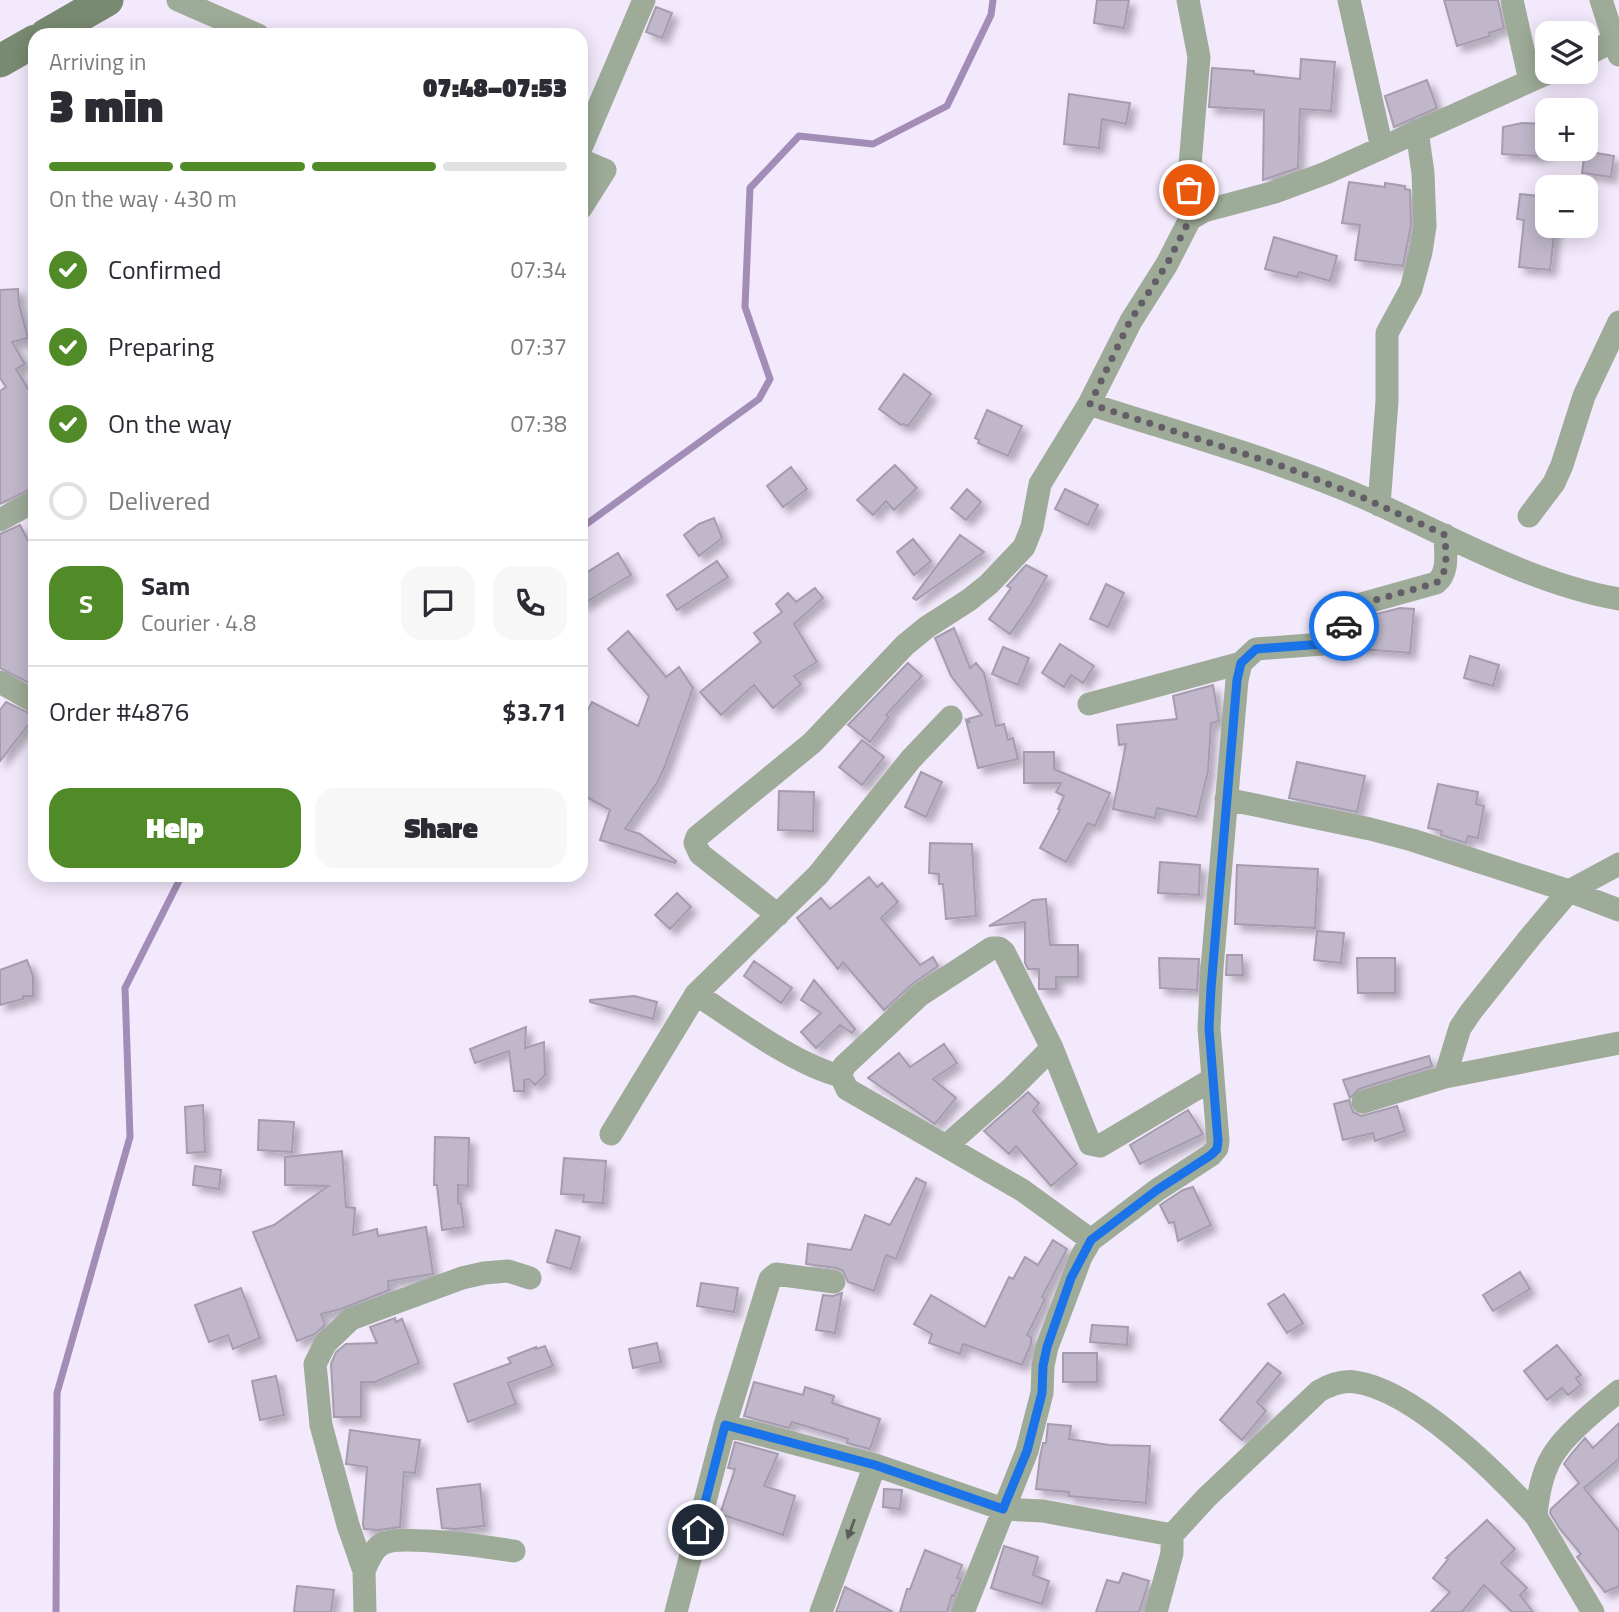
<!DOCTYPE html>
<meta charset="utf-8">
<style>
body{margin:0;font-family:"Titillium Web",sans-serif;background:#f7f7f7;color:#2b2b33;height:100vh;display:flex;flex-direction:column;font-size:26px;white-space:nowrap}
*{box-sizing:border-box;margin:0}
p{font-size:23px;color:#7c7c81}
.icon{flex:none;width:38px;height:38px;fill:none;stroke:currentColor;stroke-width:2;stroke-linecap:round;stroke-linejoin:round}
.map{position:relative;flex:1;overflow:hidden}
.side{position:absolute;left:28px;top:28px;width:560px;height:854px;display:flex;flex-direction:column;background:#fff;border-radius:21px;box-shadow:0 4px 18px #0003}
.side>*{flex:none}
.tools{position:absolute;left:1535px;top:21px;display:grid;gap:14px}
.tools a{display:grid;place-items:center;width:63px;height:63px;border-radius:14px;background:#fff;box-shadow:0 4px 18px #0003;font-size:35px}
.pin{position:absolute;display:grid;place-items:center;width:60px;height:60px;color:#fff;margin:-30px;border:4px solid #fff;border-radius:50%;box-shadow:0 2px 7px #0007}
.courier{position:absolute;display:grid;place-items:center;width:70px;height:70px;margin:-35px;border:5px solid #1a73e8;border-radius:50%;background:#fff;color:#222;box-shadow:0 2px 9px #0007}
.head em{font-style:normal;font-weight:800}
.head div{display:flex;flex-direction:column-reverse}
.head{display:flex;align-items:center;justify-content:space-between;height:119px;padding:0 21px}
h1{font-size:46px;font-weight:800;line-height:52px}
.bar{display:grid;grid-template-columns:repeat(4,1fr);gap:10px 7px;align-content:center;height:84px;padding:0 21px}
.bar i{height:9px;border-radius:5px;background:#e1e1e2}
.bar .on{background:#518b28}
.bar p{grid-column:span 4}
.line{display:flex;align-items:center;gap:18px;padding:0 21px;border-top:2px solid #e1e1e2}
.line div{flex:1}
.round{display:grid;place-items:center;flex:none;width:74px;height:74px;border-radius:21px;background:#f7f7f7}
ol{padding:0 21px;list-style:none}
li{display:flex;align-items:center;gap:21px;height:77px}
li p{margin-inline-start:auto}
li .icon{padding:7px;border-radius:50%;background:#518b28;color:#fff;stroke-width:4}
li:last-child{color:#7c7c81}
li i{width:38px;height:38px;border:4px solid #e1e1e2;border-radius:50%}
.cta{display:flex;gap:14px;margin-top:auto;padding:14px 21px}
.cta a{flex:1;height:80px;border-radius:21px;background:#518b28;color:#fff;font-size:28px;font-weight:800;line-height:80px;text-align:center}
.cta a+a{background:#f7f7f7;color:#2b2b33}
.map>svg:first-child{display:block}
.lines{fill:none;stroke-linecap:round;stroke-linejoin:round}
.stream{stroke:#a28db7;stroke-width:7}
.building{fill:#c0b8ca;stroke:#a59cae;stroke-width:2;filter:url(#shadow)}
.street{stroke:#9eab98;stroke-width:23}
.secondary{stroke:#788a6f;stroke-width:33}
.oneway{fill:#5a5e58}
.done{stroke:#635d68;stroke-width:7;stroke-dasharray:0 12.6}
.route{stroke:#1a73e8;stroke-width:9}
</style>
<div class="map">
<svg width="1619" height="1612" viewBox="0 0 1619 1612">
<defs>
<filter id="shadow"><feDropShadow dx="6" dy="6" stdDeviation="3.5" flood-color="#0004"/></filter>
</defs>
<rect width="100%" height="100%" fill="#f3e9fc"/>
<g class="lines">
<path class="stream" d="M581 528 759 399 770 379 745 307 750 188 799 136 873 144 947 106 991 15 993 0
M56 1612 57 1393 130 1137 125 988 182 875"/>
</g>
<path class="building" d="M1097 0H1129L1124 28 1094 23Z
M1444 0H1498L1504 28 1489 33 1490 36 1457 46Z
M656 7 672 13 662 38 646 32Z
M1301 59 1335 62 1331 111 1300 109 1298 168 1263 180 1264 110 1209 107 1212 68 1254 71V74L1300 79Z
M1427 80 1437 108 1394 127 1385 96Z
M1069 94 1130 103 1126 124 1102 119 1099 148 1064 144Z
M1522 123 1547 124V152L1537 156 1502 154 1503 127Z
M1585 151 1614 156 1611 177 1582 173Z
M1349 182 1385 187V183L1405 186V189L1410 190 1411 225 1403 266 1355 260 1360 225 1342 223Z
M1520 194 1547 197V226H1555L1550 270 1519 267 1524 220 1517 219Z
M1274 237 1337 256 1330 281 1299 272 1297 277 1265 269Z
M18 289 19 304 28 338 12 342 25 364 16 369 35 400V487L0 504V391L6 387 0 378V290Z
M904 374 931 394 908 426 903 424 901 425 879 409Z
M987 410 1022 426 1008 456 978 443 979 440 975 438Z
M895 465 917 488 894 510 886 501 873 515 857 500Z
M791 467 807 489 783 507 767 486Z
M967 489 981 502 966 520 951 508Z
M1065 489 1098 505 1088 525 1055 509Z
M714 518 722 538 699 556 684 535 699 524Z
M20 525 35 554V686L0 668V534Z
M960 535 984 552 916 600 913 598Z
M913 539 931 561 914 575 897 552Z
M618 553 631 575 581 605V576Z
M717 561 728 577 677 610 667 595Z
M1026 565 1047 576 1031 604 1010 634 989 619 1011 588 1007 586Z
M1106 584 1124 593 1108 627 1090 619Z
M815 588 823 598 794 624 817 662 794 676 801 684 773 708 754 685 721 715 700 692 761 642 754 633 782 612 776 604 788 593 796 602Z
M1400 608 1414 609 1410 653 1361 649 1363 624 1369 616Z
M954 628 970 668 976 663 984 673 996 726 1004 724 1008 740 1013 738 1018 759 978 768 966 720 970 723 968 719 982 715 951 676 935 638Z
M628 631 666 677 679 667 693 688 665 766 657 783 625 829 640 834 676 861 675 863 600 840 610 810 581 794V722L592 702 638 726 649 696 608 649Z
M1060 644 1094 666 1083 683 1071 675 1064 687 1042 673Z
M1003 647 1029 658 1018 685 992 674Z
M1470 656 1499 665 1493 686 1464 678Z
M908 663 922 676 886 715 889 717 870 742 848 725Z
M1213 685 1219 721 1211 723 1208 771 1197 817 1157 808 1155 818 1113 809 1126 744 1119 745 1117 725 1177 719 1173 696Z
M6 702 35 716 0 761V710Z
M862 740 884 757 862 785 839 767Z
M1024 752H1054V769L1110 793 1095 826 1088 823 1066 862 1040 848 1060 810 1058 809 1064 796 1056 792 1061 783H1024Z
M1297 762 1365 776 1357 812 1289 798Z
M921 772 942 782 926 817 905 807Z
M1438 784 1478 792 1476 804 1484 806 1478 838 1468 836 1466 843 1441 835 1442 831 1428 828Z
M779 791 814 792 813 831 778 830Z
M930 843 972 844 976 916 946 919 943 884H939V874L929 873Z
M1160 862 1200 865 1199 895 1158 893Z
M1237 865 1318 869 1315 928 1235 924Z
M869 877 877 887 882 883 898 902 881 918 920 965 933 957 938 966 911 985 884 1010 843 962 838 969 797 918 821 898 830 909Z
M677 893 691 907 670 929 655 915Z
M1046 899 1050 945H1078V977H1056V989H1039V969H1028L1025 963V922L989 926 1033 900Z
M1317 931 1344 933 1341 963 1314 960Z
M1227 955H1242L1243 975H1226Z
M1159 958 1199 959 1197 990 1160 988Z
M1357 958H1395V993H1358Z
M27 960 33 976V996H23V999L0 1005V970Z
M754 961 792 988 781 1003 744 976Z
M814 980 855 1029 852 1033 840 1025 816 1048 801 1032 821 1013 801 1000Z
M634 996 657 1002 653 1019 590 1002V1000Z
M526 1027 525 1048 544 1042 545 1075 535 1085 529 1079 524 1080V1091H514L509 1051 475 1063 470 1049Z
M944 1044 957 1063 933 1079 956 1098 935 1124 868 1078 899 1053 910 1067Z
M1429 1056 1432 1066 1359 1089 1350 1098 1343 1080Z
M1028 1092 1039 1103 1033 1111 1077 1164 1051 1186 1016 1146 1009 1154 984 1131Z
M1349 1100 1353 1112 1361 1116 1397 1106 1405 1131 1375 1141 1373 1133 1343 1140 1334 1104Z
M203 1105 205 1152 187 1153 185 1107Z
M1188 1110 1203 1134 1140 1164 1130 1145Z
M259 1120 294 1122 292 1152 258 1150Z
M435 1137 469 1138 468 1186 458 1185V1203L461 1204 464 1227 442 1230 437 1185H434Z
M342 1151 346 1207 355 1208 353 1235 377 1229 378 1236 426 1227 433 1274 388 1281 389 1290 341 1309 321 1314 325 1325 315 1334 297 1341 253 1232 274 1225 328 1186 285 1185V1157Z
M564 1158 606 1161 603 1203 583 1202 584 1195 561 1194Z
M195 1166 221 1170 219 1189 193 1185Z
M916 1178 926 1183 896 1259 886 1255 874 1291 848 1282 843 1271 837 1268 806 1264 808 1244 851 1250 865 1215 890 1225Z
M1193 1187 1211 1225 1178 1241 1174 1222 1169 1223 1160 1205 1183 1190Z
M556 1230 580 1237 571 1269 547 1262Z
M1053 1240 1067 1249 1042 1297 1045 1299 1027 1335 1031 1337V1344L1022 1365 963 1344 960 1354 929 1343 932 1334 914 1324 931 1295 985 1327 1009 1277 1013 1279 1025 1257 1038 1265Z
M1520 1272 1530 1289 1493 1311 1483 1295Z
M701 1283 738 1288 734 1312 697 1306Z
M241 1288 260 1338 233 1349 228 1335 209 1342 195 1305Z
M842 1293 835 1333 816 1330 823 1295 833 1296Z
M1284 1294 1303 1323 1287 1333 1268 1304Z
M395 1318 396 1322 402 1319 419 1363 375 1382H361V1417H334L331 1364 336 1352 346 1344 377 1343 370 1327Z
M1092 1325 1128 1327 1127 1345 1090 1342Z
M657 1343 661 1362 633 1368 629 1349Z
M1557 1345 1581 1375 1576 1378 1581 1385 1568 1395 1562 1388 1547 1400 1524 1371Z
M545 1346 553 1366 508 1383 516 1404 468 1422 454 1384 511 1363 508 1358 536 1347V1349Z
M1063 1353H1097V1382H1063Z
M1268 1363 1281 1373 1257 1402 1266 1411 1242 1440 1220 1420Z
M276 1376 284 1415 260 1420 252 1381Z
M754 1382 803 1395 805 1387 834 1396 832 1403 880 1419 870 1449 847 1443 848 1439 792 1422 789 1428 744 1416Z
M1619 1423V1459L1584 1488 1619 1531V1586L1605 1592 1577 1557 1581 1554 1560 1529 1550 1513 1551 1509 1579 1483 1564 1464 1572 1453 1585 1438 1593 1448Z
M1048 1424 1071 1426 1069 1439 1109 1445 1150 1446 1146 1503 1069 1496V1492L1036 1489 1040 1457 1043 1443H1046Z
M350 1430 420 1440 415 1473 404 1472 400 1527 379 1530 364 1529 363 1524 367 1467 346 1464Z
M735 1442 778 1454 764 1486 795 1496 783 1535 720 1514 735 1469 728 1468Z
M480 1484 484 1526 455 1529 442 1528 437 1489Z
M884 1489 902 1490 900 1509 883 1507Z
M1487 1520 1515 1549 1501 1563 1527 1588 1520 1595 1533 1612H1512L1484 1585 1462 1612H1431L1450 1592 1433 1578 1448 1559 1446 1558Z
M1004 1546 1038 1557 1033 1575 1049 1581 1042 1604 991 1588Z
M925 1550 962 1565 957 1578 961 1579 954 1596 952 1595 947 1612H900L907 1589H910Z
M1123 1573 1149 1581 1139 1612H1096L1107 1580 1119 1583Z
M297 1586 334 1590 331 1612H294Z
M845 1587 893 1612H836Z"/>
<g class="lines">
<path class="street" d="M178 0 258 35
M1188 0 1199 57 1189 177 1190 219
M1349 0 1382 148
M1512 0 1530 81
M1601 0 1619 55
M1586 55 1619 38
M581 148 644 0
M581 160 605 170 581 208
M1089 404C1182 434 1278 460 1367 499 1447 535 1532 584 1619 599
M1379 505 1387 401V333L1411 289 1421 252 1425 226 1423 173 1417 131
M1529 516 1554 483 1562 465 1584 396 1619 322
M0 520 35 501
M0 682 35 702
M1089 704 1241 663
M1226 799 1370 829 1412 840 1569 891 1619 910
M778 915 700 854 695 843 697 837 812 743 905 645 927 627 969 600 989 584 1024 547 1032 527 1040 484 1089 404 1131 321 1167 264 1190 219 1204 211 1275 192 1326 173 1550 72
M696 994C736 1020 795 1065 841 1076
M1445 1077 1460 1028 1470 1013 1531 936 1569 891 1619 864
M1363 1102 1445 1077 1619 1043
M611 1134 696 994 818 875 911 759 951 717
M946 1146 1012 1088 1052 1048
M1091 1240 1022 1190 847 1089 841 1076 844 1066 920 995 992 948H999L1004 952 1052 1048 1090 1144 1100 1146 1211 1080
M725 1425 875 1465 1003 1509 1043 1511 1172 1535
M364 1571C368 1561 373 1549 382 1544 400 1534 490 1547 514 1551
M365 1612 364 1571 348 1525 321 1425 315 1364 325 1344 351 1319 462 1278 484 1273 508 1271 530 1278
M676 1612 725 1425 770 1279 776 1274 834 1282
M821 1612 875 1465
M963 1612 1027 1451 1042 1393 1043 1366 1047 1347 1081 1257 1091 1240 1157 1190 1211 1155 1217 1148 1218 1141 1209 1028 1212 968 1237 680 1241 663 1256 649 1323 644 1333 640 1361 604 1436 583C1450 572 1445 551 1445 535
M1156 1612 1172 1553V1535L1206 1498 1319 1391C1330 1385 1342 1380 1355 1382 1414 1390 1497 1473 1536 1516
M1593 1612 1536 1516C1538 1494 1542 1470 1555 1452 1568 1432 1600 1406 1619 1391"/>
<path class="secondary" d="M46 35 107 0
M0 61 35 41"/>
</g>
<defs><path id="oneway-solid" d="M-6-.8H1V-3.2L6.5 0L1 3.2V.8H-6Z" transform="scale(1.75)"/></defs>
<use class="oneway" href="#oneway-solid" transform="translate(851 1529) rotate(110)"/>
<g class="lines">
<path class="done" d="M1189 190 1190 219 1167 264 1130 321 1090 404 1288 468 1366 499 1445 535C1445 551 1450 572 1436 583L1361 604 1344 626"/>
<path class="route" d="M698 1530 725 1425 875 1465 1003 1509 1027 1451 1042 1393 1043 1366 1047 1347 1071 1278 1091 1240 1157 1190 1211 1155 1217 1149 1218 1141 1209 1028 1211 988 1237 680 1241 663 1256 649 1323 644 1333 640 1344 626"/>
</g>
</svg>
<div class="tools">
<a><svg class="icon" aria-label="layers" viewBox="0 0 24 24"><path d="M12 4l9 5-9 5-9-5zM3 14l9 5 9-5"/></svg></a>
<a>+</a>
<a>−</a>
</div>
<div class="pin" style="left:1189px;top:190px;background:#ea580c"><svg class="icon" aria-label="bag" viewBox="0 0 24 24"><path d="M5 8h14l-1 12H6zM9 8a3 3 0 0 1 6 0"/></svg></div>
<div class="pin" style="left:698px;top:1530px;background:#1f2937"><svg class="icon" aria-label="home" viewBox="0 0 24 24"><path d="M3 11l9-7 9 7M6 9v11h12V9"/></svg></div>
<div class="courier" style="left:1344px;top:626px"><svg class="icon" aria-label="car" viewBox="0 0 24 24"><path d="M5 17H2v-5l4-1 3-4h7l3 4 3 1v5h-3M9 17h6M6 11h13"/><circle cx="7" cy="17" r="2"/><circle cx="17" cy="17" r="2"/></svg></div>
<section class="side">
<div class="head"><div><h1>3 min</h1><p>Arriving in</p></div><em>07:48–07:53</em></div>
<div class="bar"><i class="on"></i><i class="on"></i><i class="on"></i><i></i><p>On the way · 430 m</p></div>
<ol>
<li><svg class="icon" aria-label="check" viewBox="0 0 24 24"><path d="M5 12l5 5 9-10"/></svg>Confirmed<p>07:34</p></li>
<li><svg class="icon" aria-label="check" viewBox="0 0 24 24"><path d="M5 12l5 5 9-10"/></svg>Preparing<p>07:37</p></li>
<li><svg class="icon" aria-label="check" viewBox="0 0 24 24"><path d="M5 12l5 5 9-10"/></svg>On the way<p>07:38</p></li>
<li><i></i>Delivered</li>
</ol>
<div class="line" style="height:126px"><b class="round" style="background:#518b28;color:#fff">S</b><div><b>Sam</b><p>Courier · 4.8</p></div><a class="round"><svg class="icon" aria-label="chat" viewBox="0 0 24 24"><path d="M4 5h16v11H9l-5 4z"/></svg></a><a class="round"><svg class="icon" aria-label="phone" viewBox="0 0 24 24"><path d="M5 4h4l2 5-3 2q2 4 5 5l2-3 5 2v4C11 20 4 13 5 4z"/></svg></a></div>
<div class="line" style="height:91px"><div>Order #4876</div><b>$3.71</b></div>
<div class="cta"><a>Help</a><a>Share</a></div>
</section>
</div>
